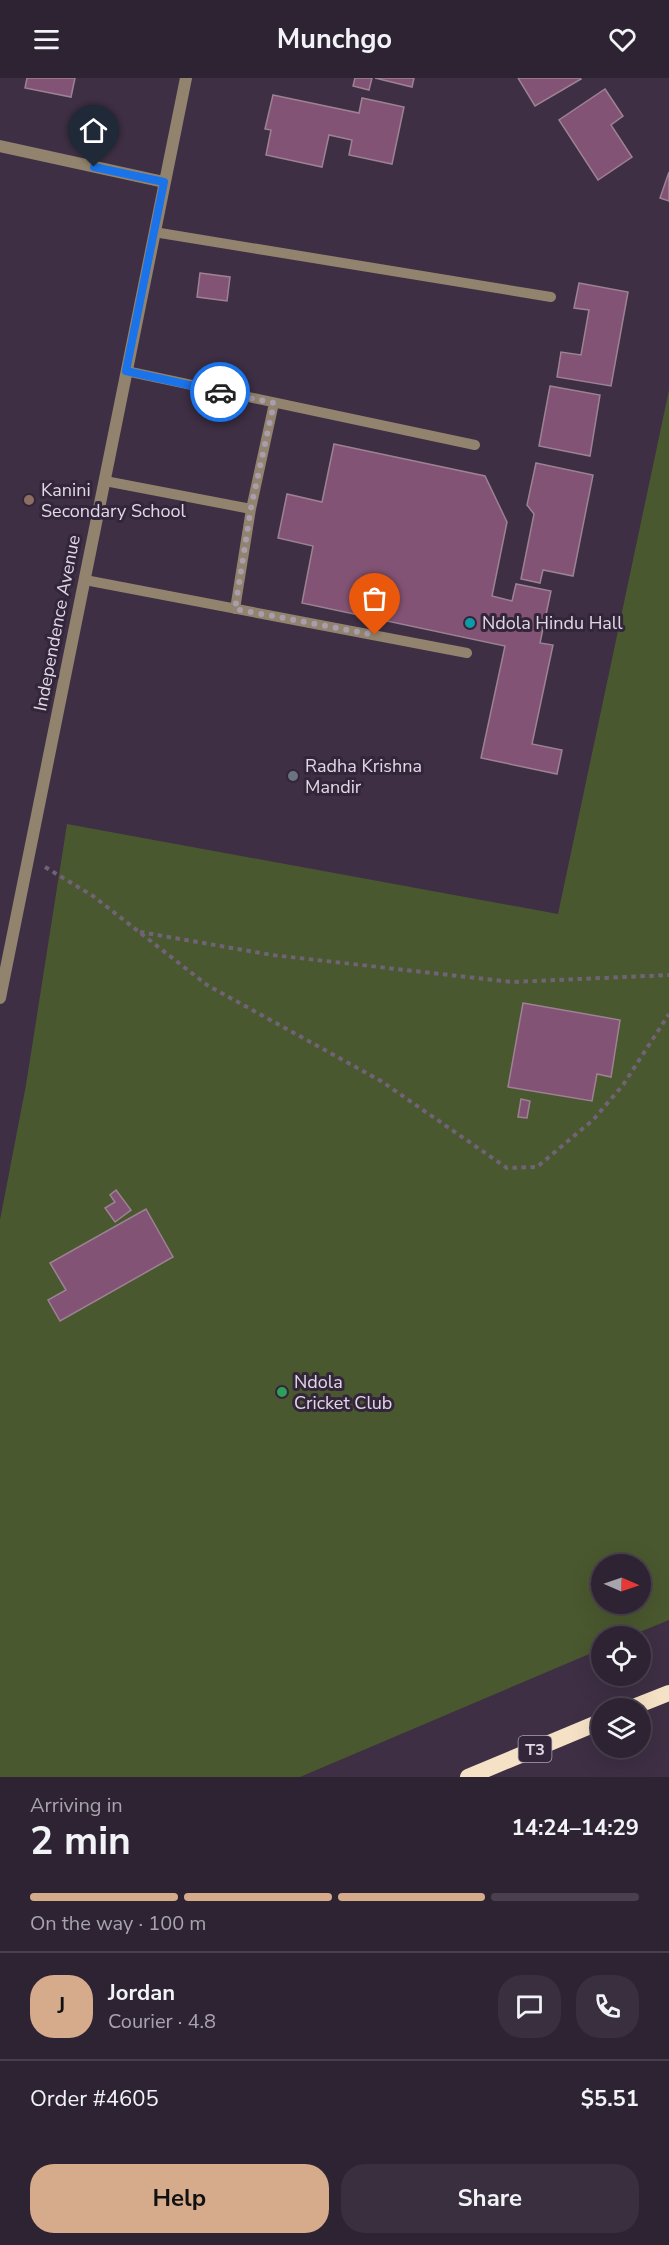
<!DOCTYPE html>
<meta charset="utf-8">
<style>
body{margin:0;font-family:"Nunito Sans",sans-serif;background:#3a2f3f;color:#f1f3f6;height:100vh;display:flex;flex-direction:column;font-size:22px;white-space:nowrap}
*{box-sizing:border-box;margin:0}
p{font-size:20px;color:#a7a4ac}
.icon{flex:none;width:33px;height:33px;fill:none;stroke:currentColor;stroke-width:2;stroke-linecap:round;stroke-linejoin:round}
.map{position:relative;height:1699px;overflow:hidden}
.panel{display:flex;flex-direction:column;background:#2e2333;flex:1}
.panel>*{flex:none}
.needle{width:39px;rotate:92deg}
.buttons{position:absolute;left:591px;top:1476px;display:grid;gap:12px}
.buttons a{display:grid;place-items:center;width:60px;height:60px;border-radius:50%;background:#2e2333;box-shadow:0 6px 24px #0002,0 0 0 2px #49404e;font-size:30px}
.pin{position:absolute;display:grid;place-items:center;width:51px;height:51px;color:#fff;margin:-62px -26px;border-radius:50% 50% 50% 0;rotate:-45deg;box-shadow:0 0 6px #0007}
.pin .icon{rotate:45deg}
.courier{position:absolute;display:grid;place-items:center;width:60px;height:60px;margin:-30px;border:4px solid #1a73e8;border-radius:50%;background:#fff;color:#222;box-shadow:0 2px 8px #0007}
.summary em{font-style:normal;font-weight:700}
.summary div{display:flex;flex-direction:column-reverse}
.summary{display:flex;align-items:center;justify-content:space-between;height:102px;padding:0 30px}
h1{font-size:39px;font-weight:700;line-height:45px}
.bar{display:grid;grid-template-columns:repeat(4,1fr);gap:9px 6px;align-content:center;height:72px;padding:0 30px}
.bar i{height:8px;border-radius:4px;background:#49404e}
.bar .on{background:#d6ab8b}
.bar p{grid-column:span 4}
.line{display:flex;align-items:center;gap:15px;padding:0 30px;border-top:2px solid #49404e}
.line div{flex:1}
.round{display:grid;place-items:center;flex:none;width:63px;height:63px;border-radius:24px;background:#3a2f3f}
.cta{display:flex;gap:12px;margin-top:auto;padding:12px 30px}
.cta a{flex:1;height:69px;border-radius:24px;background:#d6ab8b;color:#111;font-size:24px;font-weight:700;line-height:69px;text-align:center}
.cta a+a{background:#3a2f3f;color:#f1f3f6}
header{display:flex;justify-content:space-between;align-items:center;height:78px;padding:0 30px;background:#2e2333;font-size:27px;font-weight:700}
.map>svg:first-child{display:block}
.green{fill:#4a582f;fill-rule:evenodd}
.building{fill:#835375;stroke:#9c8293;stroke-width:1.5}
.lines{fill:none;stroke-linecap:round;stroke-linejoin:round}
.path{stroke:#706376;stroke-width:4;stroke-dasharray:4.5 4.5;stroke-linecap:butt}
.service{stroke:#92836e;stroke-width:10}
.minor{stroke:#92836e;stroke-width:12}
.trunk{stroke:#f5e2c6;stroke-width:16}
.done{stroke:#a89dad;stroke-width:6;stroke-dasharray:0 10.8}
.route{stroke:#1a73e8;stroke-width:8}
.education-dot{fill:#8d6e63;stroke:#33253a;stroke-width:2}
.culture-dot{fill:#0f9aa8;stroke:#33253a;stroke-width:2}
.worship-dot{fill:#6b7280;stroke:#33253a;stroke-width:2}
.leisure-dot{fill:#2e9e5b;stroke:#33253a;stroke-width:2}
.labels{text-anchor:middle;stroke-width:6;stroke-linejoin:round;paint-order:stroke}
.shield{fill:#33253a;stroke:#ada2b2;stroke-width:1.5}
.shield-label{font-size:16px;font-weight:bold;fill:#e1d8e6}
.poi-label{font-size:18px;fill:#e1d8e6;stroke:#33253a;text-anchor:start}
.street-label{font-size:18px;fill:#e1d8e6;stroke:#33253a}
</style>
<header><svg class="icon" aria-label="menu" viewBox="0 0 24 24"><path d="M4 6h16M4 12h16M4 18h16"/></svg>Munchgo<svg class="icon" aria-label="heart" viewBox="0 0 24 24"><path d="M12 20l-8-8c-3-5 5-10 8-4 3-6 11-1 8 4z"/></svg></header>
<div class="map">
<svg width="669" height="1699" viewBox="0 0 669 1699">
<rect width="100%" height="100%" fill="#3e2f44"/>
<path class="green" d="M669 312V1542L630 1558H602L601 1571 300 1699H0V1142L26 1007 67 746 558 836ZM602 1486H640V1526H602Z"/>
<path class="building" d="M27 0H75L71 19 25 10Z
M355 0H372L369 12 353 8Z
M375 0H414L412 9Z
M518 0H580L581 1 535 28Z
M605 11 623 38 611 47 632 79 598 102 559 42Z
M273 17 359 35 362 20 404 29 392 86 349 77 352 62 329 57 322 89 266 77 271 52 265 51Z
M669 94V123L660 120Z
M200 195 230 199 227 223 197 219Z
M579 205 628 214 611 308 557 299 561 274 581 277 589 232 574 230Z
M550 308 600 317 590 378 539 368Z
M334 366 485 398 507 444 492 518 512 523 516 506 551 513 540 565 553 567 532 666 562 672 557 696 481 680 505 568 302 525 313 468 278 460 287 416 322 424Z
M536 385 593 397 573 498 543 492 540 505 521 501 534 436 527 427Z
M523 925 620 942 611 999 597 996 592 1023 508 1009Z
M521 1021 530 1023 527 1040 518 1039Z
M116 1112 131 1132 115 1144 105 1130 115 1124 110 1117Z
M146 1131 173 1179 60 1243 48 1222 66 1212 50 1185Z"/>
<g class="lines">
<path class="path" d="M45 789 93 818 207 907 381 1003 507 1090 537 1089 593 1042 623 1007 669 936
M140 854 272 877 513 904 669 897"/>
<path class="service" d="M154 154 551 219
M126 293 475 367
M105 403 251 431 235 531
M251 431 274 325
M85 502 467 575"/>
<path class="minor" d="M0 68 164 104
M0 920 186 0"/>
<path class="trunk" d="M631 1630 669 1615
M468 1699 602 1643"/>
</g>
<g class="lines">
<path class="done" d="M220 314 274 325 251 430 235 531 375 557"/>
<path class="route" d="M94 89 164 104 126 293 220 314"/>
</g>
<circle class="education-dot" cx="29" cy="422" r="6"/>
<circle class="culture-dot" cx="470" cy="545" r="6"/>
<circle class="worship-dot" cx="293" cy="698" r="6"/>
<circle class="leisure-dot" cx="282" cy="1314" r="6"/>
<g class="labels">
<rect class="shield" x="518.5" y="1658" width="33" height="26" rx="4.5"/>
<g class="shield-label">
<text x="535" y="1677">T3</text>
</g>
<g class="poi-label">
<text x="41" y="418">Kanini<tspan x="41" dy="21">Secondary School</tspan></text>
<text x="482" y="551">Ndola Hindu Hall</text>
<text x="305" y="694">Radha Krishna<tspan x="305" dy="21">Mandir</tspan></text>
<text x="294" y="1310">Ndola<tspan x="294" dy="21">Cricket Club</tspan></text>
</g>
<g class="street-label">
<text transform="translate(57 545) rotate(-79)" y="6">Independence Avenue</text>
</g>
</g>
</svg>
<div class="buttons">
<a><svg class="needle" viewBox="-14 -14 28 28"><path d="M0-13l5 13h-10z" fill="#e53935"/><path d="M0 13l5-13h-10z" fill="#a7a4ac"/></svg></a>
<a><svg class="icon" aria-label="locate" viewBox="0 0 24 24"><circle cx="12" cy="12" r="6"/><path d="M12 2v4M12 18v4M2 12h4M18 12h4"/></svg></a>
<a><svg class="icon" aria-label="layers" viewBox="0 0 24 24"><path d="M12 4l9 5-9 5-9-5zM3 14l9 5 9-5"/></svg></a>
</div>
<div class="pin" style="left:375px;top:557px;background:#ea580c"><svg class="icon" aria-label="bag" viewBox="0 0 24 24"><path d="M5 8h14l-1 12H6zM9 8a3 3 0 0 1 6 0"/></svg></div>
<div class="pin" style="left:94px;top:89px;background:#1f2937"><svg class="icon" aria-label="home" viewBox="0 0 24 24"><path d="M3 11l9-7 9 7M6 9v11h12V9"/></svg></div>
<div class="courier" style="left:220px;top:314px"><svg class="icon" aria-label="car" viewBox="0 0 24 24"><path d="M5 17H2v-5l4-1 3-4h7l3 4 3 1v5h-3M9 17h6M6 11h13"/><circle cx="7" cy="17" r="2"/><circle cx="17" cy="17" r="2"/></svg></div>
</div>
<section class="panel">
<div class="summary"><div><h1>2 min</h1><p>Arriving in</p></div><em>14:24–14:29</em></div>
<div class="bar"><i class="on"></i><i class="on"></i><i class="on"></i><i></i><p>On the way · 100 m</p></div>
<div class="line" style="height:108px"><b class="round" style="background:#d6ab8b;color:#111">J</b><div><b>Jordan</b><p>Courier · 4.8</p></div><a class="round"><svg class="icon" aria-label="chat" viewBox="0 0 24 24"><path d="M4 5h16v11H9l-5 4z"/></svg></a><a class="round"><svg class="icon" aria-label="phone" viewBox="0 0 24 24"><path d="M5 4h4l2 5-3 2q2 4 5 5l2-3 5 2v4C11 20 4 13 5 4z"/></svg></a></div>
<div class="line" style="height:78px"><div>Order #4605</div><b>$5.51</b></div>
<div class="cta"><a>Help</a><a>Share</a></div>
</section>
